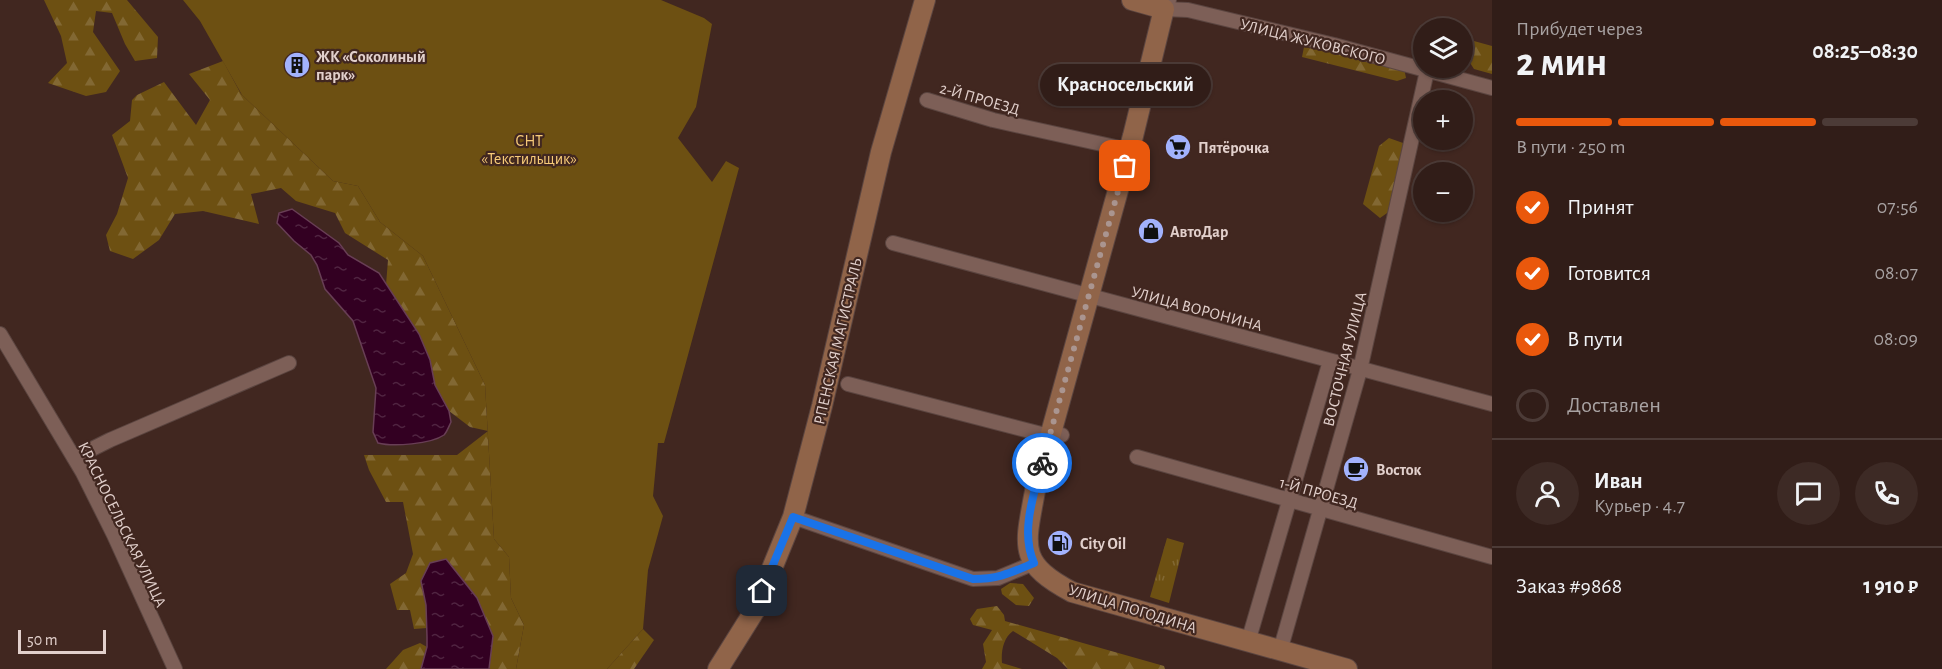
<!DOCTYPE html>
<html lang="ru">
<meta charset="utf-8">
<style>
body{margin:0;font-family:"Alegreya Sans",sans-serif;background:#3d2a25;color:#f1f3f6;height:100vh;display:flex;flex-direction:column;font-size:22px;white-space:nowrap}
*{box-sizing:border-box;margin:0}
p{font-size:20px;color:#a8a2a2}
.icon{flex:none;width:33px;height:33px;fill:none;stroke:currentColor;stroke-width:2;stroke-linecap:round;stroke-linejoin:round}
.map{position:relative;flex:1;overflow:hidden}
.sheet{display:flex;flex-direction:column;background:#311d18;width:450px}
.sheet>*{flex:none}
.fabs{position:absolute;left:1413px;top:18px;display:grid;gap:12px}
.fabs a{display:grid;place-items:center;width:60px;height:60px;border-radius:50%;background:#311d18;box-shadow:0 2px 4px #0004,0 0 0 2px #4c3b37;font-size:30px}
.scale{position:absolute;left:18px;bottom:15px;width:88px;box-sizing:border-box;padding-left:6px;border:3px solid #e2d0cc;border-top:0;font-size:16px;line-height:21px;white-space:nowrap;color:#e2d0cc;-webkit-text-stroke:4px #412720;paint-order:stroke}
.pin{position:absolute;display:grid;place-items:center;width:51px;height:51px;color:#fff;margin:-26px;border-radius:12px;box-shadow:0 3px 9px #0006}
.courier{position:absolute;display:grid;place-items:center;width:60px;height:60px;margin:-30px;border:4px solid #1a73e8;border-radius:50%;background:#fff;color:#222;box-shadow:0 2px 8px #0007}
.bubble{position:absolute;height:42px;border-radius:21px;background:#311d18;box-shadow:0 2px 4px #0004,0 0 0 2px #4c3b37;font-size:20px;font-weight:700;line-height:42px;text-align:center}
.headline em{font-style:normal;font-weight:700}
.headline div{display:flex;flex-direction:column-reverse}
.headline{display:flex;align-items:center;justify-content:space-between;height:102px;padding:0 24px}
h1{font-size:39px;font-weight:700;line-height:45px}
.bar{display:grid;grid-template-columns:repeat(4,1fr);gap:9px 6px;align-content:center;height:72px;padding:0 24px}
.bar i{height:8px;border-radius:4px;background:#4c3b37}
.bar .on{background:#ea580c}
.bar p{grid-column:span 4}
.line{display:flex;align-items:center;gap:15px;padding:0 24px;border-top:2px solid #4c3b37}
.line div{flex:1}
.round{display:grid;place-items:center;flex:none;width:63px;height:63px;border-radius:32px;background:#3d2a25}
ol{padding:0 24px;list-style:none}
li{display:flex;align-items:center;gap:18px;height:66px}
li p{margin-inline-start:auto}
li .icon{padding:6px;border-radius:50%;background:#ea580c;color:#fff;stroke-width:4}
li:last-child{color:#a8a2a2}
li i{width:33px;height:33px;border:3px solid #4c3b37;border-radius:50%}
main{display:flex;flex:1;min-height:0}
.map>svg:first-child{display:block}
.grass{fill:url(#grass-tufts)}
.forest{fill:url(#forest-firs)}
.garden{fill:#6d5012}
.water{fill:url(#water-ripples);stroke:#683e55;stroke-width:1.5}
.lines{fill:none;stroke-linecap:round;stroke-linejoin:round}
.street-casing{stroke:#5b4540;stroke-width:16}
.secondary-casing{stroke:#5b4540;stroke-width:22}
.street{stroke:#7d5f57;stroke-width:14}
.secondary{stroke:#906449;stroke-width:20}
.done{stroke:#aa9590;stroke-width:6;stroke-dasharray:0 10.8}
.route{stroke:#1a73e8;stroke-width:8}
.labels{text-anchor:middle;stroke-width:4.5;stroke-linejoin:round;paint-order:stroke}
.street-label{font-size:16px;fill:#e2d0cc;stroke:#412720}
.poi-label{font-size:16px;font-weight:bold;fill:#e2d0cc;stroke:#412720;text-anchor:start}
.park-label{font-size:16px;fill:#f8cb78;stroke:#412720}
</style>
<main>
<div class="map">
<svg width="1492" height="669" viewBox="0 0 1492 669">
<defs>
<pattern id="grass-tufts" width="24" height="20" patternUnits="userSpaceOnUse" patternTransform="scale(1.5)"><rect width="24" height="20" fill="#6d5012"/><path d="M3 7l-1-3M5 7V3M7 7l1-3M15 17l-1-3M17 17v-4M19 17l1-3" fill="none" stroke="#826833"/></pattern>
<pattern id="forest-firs" width="22" height="20" patternUnits="userSpaceOnUse" patternTransform="scale(1.5)"><rect width="22" height="20" fill="#6d5012"/><path d="M5 1l3.5 6h-7zM16 11l3.5 6h-7z" fill="#826833"/></pattern>
<pattern id="water-ripples" width="26" height="14" patternUnits="userSpaceOnUse" patternTransform="scale(1.5)"><rect width="26" height="14" fill="#302"/><path d="M2 4q2-2 4 0t4 0M15 11q2-2 4 0t4 0" fill="none" stroke="#502441"/></pattern>
</defs>
<rect width="100%" height="100%" fill="#412720"/>
<path class="grass" d="M1167 538 1184 543 1169 603 1150 597Z"/>
<path class="forest" d="M44 0H127L158 37 157 58 135 61 125 44 112 13 96 11 93 32 120 71 106 92 86 96 48 83 67 63 61 36Z
M1463 38 1492 46V74L1474 69 1463 52Z
M1304 47 1404 68 1406 78 1397 81 1302 57Z
M223 61 241 94 333 181 358 186 380 222 423 256 485 385 494 539 509 557 511 598 524 625 516 669H489L493 636 477 598 421 581 426 605 427 628 414 629 410 610H397L390 584 406 573 413 554 403 502H386L369 470 364 455H457L488 431 470 427 449 411 435 385 430 360 386 285 388 260 345 233 335 213 296 201 281 188 251 194 259 224 203 211 175 214 159 240 133 259 110 251 106 235 117 214 128 178 112 135 130 121 132 100 137 95 164 82 196 125 210 100 189 74Z
M1389 138 1403 143 1390 211 1380 218 1363 204 1379 146Z
M1010 583 1023 584 1034 598 1029 606 1016 605 1002 594 1001 589Z
M997 606 1004 615 1005 621 1164 666 1165 669H1068L1057 658 1013 631C1003 638 1001 652 1002 663L1022 669H982L986 662 983 644 992 630 973 625 970 619 977 609Z
M643 629 654 640 634 669H607Z
M420 643 427 647 421 669H386L403 650Z"/>
<path class="garden" d="M183 0H661L704 18 712 24 696 107 678 138 712 182 726 161 739 168 664 443H658L653 496 663 516 648 570 643 629 607 669H516L524 625 511 598 509 557 494 539 485 385 423 256 380 222 358 186 333 181 242 95 200 21Z"/>
<path class="water" d="M292 209 339 243 348 255 379 273 419 334 430 360 435 385 449 411 451 422C449 426 447 432 444 435 431 444 393 447 378 443L373 432 376 388 353 321 325 289 317 265 311 255 294 241 277 223 279 213Z
M446 559 477 598 493 636 489 669H421L427 647V637L426 605 421 581 430 563Z"/>
<g class="lines">
<g class="street-casing">
<path id="street" d="M1169 0 1164 9 1188 10 1334 45 1492 88
M927 100 993 120 1129 150
M893 243 1492 404
M0 334 83 473 114 535 175 669
M848 384 1049 436 1062 435
M1137 457 1492 557
M74 458 110 440 289 363
M793 517 973 579 998 578 1034 563
M1248 642 1330 361
M1280 651 1360 370 1427 71"/>
</g>
<g class="secondary-casing">
<path id="secondary" d="M1132 0 1164 9 1133 136 1035 491C1025 546 1017 563 1072 592L1347 669
M718 669 755 610 793 517 822 406 881 152 925 0"/>
</g>
<use href="#street" class="street"/>
<use href="#secondary" class="secondary"/>
</g>
<g class="lines">
<path class="done" d="M1042 463 1125 166"/>
<path class="route" d="M762 591 793 517 973 579C999 579 1010 573 1034 563 1020 532 1034 494 1042 463"/>
</g>
<defs>
<g id="building-disc" transform="scale(1.35)"><circle r="9.5" fill="#a2b2fd" stroke="#412720"/><path d="M-4-6H4V6H1V3H-1V6H-4ZM-2.5-4.3h1.7v1.8h-1.7ZM.8-4.3h1.7v1.8H.8ZM-2.5-1h1.7V.8h-1.7ZM.8-1h1.7V.8H.8Z" fill="#111"/></g>
<g id="supermarket-disc" transform="scale(1.35)"><circle r="9.5" fill="#a2b2fd" stroke="#412720"/><path d="M-6-5.5h2.5l.6 2H6L4.5 2H-2.5L-4.4-4H-6ZM-1.5 3.2a1.3 1.3 0 1 0 .1 0ZM3 3.2a1.3 1.3 0 1 0 .1 0Z" fill="#111"/></g>
<g id="shop-disc" transform="scale(1.35)"><circle r="9.5" fill="#a2b2fd" stroke="#412720"/><path d="M-5-2.5h2.3a2.7 3.5 0 0 1 5.4 0H5L5.5 6h-11ZM-1.5-2.5h3a1.5 2.3 0 0 0-3 0Z" fill="#111"/></g>
<g id="cafe-disc" transform="scale(1.35)"><circle r="9.5" fill="#a2b2fd" stroke="#412720"/><path d="M-5.5-4.5H6V0H3Q3 3.5 0 3.5H-2.5Q-5.5 3.5-5.5 0ZM3-3.2v2h1.7v-2ZM-6 4.5H4V6H-6Z" fill="#111"/></g>
<g id="fuel-disc" transform="scale(1.35)"><circle r="9.5" fill="#a2b2fd" stroke="#412720"/><path d="M-5.5-6h7V0h2V4h1.3V-2.5L3-4.5l.8-.8L6-3V5H2.5V1h-1V6h-7ZM-4.2-4.7v3.2H.2V-4.7Z" fill="#111"/></g>
</defs>
<g fill-rule="evenodd">
<use href="#building-disc" x="297" y="65"/>
<use href="#supermarket-disc" x="1178" y="147"/>
<use href="#shop-disc" x="1151" y="231"/>
<use href="#cafe-disc" x="1356" y="469"/>
<use href="#fuel-disc" x="1060" y="543"/>
</g>
<g class="labels">
<g class="street-label">
<text transform="translate(1313 41) rotate(14)" y="6">УЛИЦА ЖУКОВСКОГО</text>
<text transform="translate(980 98) rotate(16)" y="6">2-Й ПРОЕЗД</text>
<text transform="translate(1197 308) rotate(15)" y="6">УЛИЦА ВОРОНИНА</text>
<text transform="translate(837 341) rotate(-77)" y="6">РПЕНСКАЯ МАГИСТРАЛЬ</text>
<text transform="translate(1344 359) rotate(-76)" y="6">ВОСТОЧНАЯ УЛИЦА</text>
<text transform="translate(1319 492) rotate(16)" y="6">1-Й ПРОЕЗД</text>
<text transform="translate(123 524) rotate(64)" y="6">КРАСНОСЕЛЬСКАЯ УЛИЦА</text>
<text transform="translate(1133 608) rotate(17)" y="6">УЛИЦА ПОГОДИНА</text>
</g>
<g class="poi-label">
<text x="316" y="62">ЖК «Соколиный<tspan x="316" dy="18">парк»</tspan></text>
<text x="1198" y="153">Пятёрочка</text>
<text x="1170" y="237">АвтоДар</text>
<text x="1376" y="475">Восток</text>
<text x="1080" y="549">City Oil</text>
</g>
<g class="park-label">
<text x="529" y="146">СНТ<tspan x="529" dy="18">«Текстильщик»</tspan></text>
</g>
</g>
</svg>
<div class="fabs">
<a><svg class="icon" aria-label="layers" viewBox="0 0 24 24"><path d="M12 4l9 5-9 5-9-5zM3 14l9 5 9-5"/></svg></a>
<a>+</a>
<a>−</a>
</div>
<div class="scale">50 m</div>
<div class="pin" style="left:1125px;top:166px;background:#ea580c"><svg class="icon" aria-label="bag" viewBox="0 0 24 24"><path d="M5 8h14l-1 12H6zM9 8a3 3 0 0 1 6 0"/></svg></div>
<div class="pin" style="left:762px;top:591px;background:#1f2937"><svg class="icon" aria-label="home" viewBox="0 0 24 24"><path d="M3 11l9-7 9 7M6 9v11h12V9"/></svg></div>
<div class="courier" style="left:1042px;top:463px"><svg class="icon" aria-label="bike" viewBox="0 0 24 24"><circle cx="6" cy="16" r="4"/><circle cx="18" cy="16" r="4"/><path d="M6 16l4-8h5l3 8M10 8l3 8H6M13 5h3"/></svg></div>
<div class="bubble" style="left:1040px;top:64px;width:171px">Красносельский</div>
</div>
<section class="sheet">
<div class="headline"><div><h1>2 мин</h1><p>Прибудет через</p></div><em>08:25–08:30</em></div>
<div class="bar"><i class="on"></i><i class="on"></i><i class="on"></i><i></i><p>В пути · 250 m</p></div>
<ol>
<li><svg class="icon" aria-label="check" viewBox="0 0 24 24"><path d="M5 12l5 5 9-10"/></svg>Принят<p>07:56</p></li>
<li><svg class="icon" aria-label="check" viewBox="0 0 24 24"><path d="M5 12l5 5 9-10"/></svg>Готовится<p>08:07</p></li>
<li><svg class="icon" aria-label="check" viewBox="0 0 24 24"><path d="M5 12l5 5 9-10"/></svg>В пути<p>08:09</p></li>
<li><i></i>Доставлен</li>
</ol>
<div class="line" style="height:108px"><a class="round"><svg class="icon" aria-label="person" viewBox="0 0 24 24"><circle cx="12" cy="8" r="4"/><path d="M4 21q1-7 8-7t8 7"/></svg></a><div><b>Иван</b><p>Курьер · 4.7</p></div><a class="round"><svg class="icon" aria-label="chat" viewBox="0 0 24 24"><path d="M4 5h16v11H9l-5 4z"/></svg></a><a class="round"><svg class="icon" aria-label="phone" viewBox="0 0 24 24"><path d="M5 4h4l2 5-3 2q2 4 5 5l2-3 5 2v4C11 20 4 13 5 4z"/></svg></a></div>
<div class="line" style="height:78px"><div>Заказ #9868</div><b>1 910 ₽</b></div>
</section>
</main>
